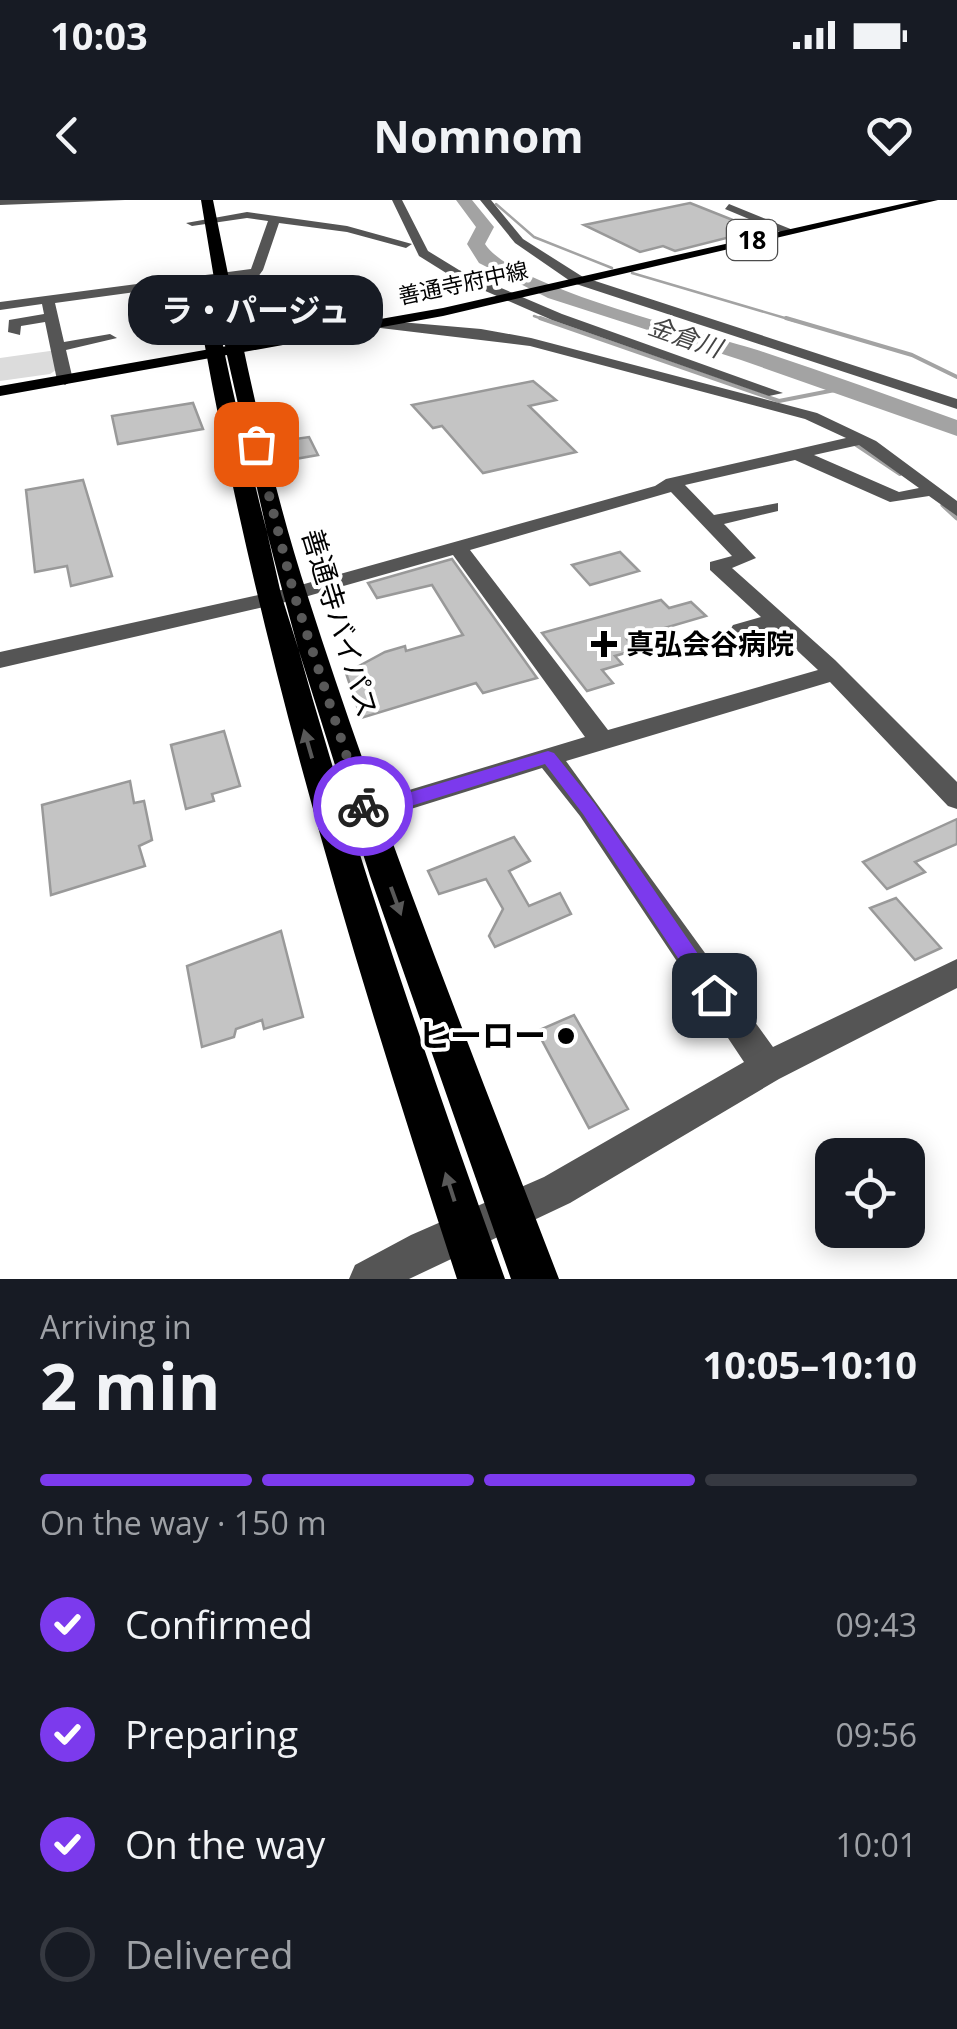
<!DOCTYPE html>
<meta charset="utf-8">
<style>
body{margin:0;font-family:"Open Sans","Noto Sans JP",sans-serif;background:#20242c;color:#f1f3f6;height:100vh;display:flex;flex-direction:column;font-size:38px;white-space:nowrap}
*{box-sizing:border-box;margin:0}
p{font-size:32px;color:#9ea1a6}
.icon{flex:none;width:55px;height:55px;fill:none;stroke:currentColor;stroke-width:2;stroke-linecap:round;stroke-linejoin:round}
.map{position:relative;height:1079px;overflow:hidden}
.panel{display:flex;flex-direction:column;background:#171b24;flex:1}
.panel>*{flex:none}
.tools{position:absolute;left:815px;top:938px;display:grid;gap:20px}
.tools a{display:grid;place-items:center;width:110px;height:110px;border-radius:20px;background:#171b24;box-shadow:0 5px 25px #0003;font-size:50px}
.pin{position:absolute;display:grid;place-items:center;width:85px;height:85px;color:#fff;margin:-42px;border-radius:20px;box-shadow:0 5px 15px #0006}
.courier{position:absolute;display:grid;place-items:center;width:100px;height:100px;margin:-50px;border:8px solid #7c3aed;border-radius:50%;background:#fff;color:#222;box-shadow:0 2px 12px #0007}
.bubble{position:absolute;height:70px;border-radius:30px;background:#171b24;box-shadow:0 5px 25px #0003;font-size:32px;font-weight:700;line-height:70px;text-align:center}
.overview em{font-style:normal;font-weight:700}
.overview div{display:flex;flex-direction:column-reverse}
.overview{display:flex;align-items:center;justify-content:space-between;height:170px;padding:0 40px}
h1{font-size:65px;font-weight:700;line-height:75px}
.bar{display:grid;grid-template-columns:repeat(4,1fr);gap:15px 10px;align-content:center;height:120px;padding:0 40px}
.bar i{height:12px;border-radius:8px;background:#363941}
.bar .on{background:#7c3aed}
.bar p{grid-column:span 4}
ol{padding:0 40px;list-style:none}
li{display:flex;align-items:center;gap:30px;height:110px}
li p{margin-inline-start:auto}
li .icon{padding:10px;border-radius:50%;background:#7c3aed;color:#fff;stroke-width:4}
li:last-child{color:#9ea1a6}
li i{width:55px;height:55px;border:5px solid #363941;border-radius:50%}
.status{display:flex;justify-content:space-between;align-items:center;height:70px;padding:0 50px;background:#171b24;direction:ltr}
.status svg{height:28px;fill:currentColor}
header{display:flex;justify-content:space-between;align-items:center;height:130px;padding:0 40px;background:#171b24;font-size:45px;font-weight:700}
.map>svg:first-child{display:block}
.green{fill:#dcdcdc}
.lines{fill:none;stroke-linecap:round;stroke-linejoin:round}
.stream-far2{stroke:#a3a3a3;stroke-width:2.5}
.stream-far1{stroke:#a3a3a3;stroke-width:4}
.stream{stroke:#a3a3a3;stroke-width:5}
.river{fill:#a3a3a3;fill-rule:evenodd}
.building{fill:#c4c4c4;stroke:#999;stroke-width:2.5}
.minor{fill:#555;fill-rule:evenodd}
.major{fill:#000;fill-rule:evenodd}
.highway{fill:#000;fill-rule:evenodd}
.oneway{fill:#595959}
.route{fill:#7c3aed}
.done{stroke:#595959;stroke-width:10;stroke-dasharray:0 18}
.poi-dot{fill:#000;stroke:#fff;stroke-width:4}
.labels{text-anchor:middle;stroke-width:8;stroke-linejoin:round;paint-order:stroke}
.far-street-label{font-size:22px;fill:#000;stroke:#fff}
.shield{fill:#fff;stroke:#4c4c4c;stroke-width:2.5}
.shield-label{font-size:25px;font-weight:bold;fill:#000}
.far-water-label{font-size:25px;font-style:italic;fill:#444;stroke:#fff}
.street-label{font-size:28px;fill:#000;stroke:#fff}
.poi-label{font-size:28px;font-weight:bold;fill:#000;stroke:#fff;text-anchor:start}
.near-poi-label{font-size:32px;font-weight:bold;fill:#000;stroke:#fff;text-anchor:end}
</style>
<div class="status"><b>10:03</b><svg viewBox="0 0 49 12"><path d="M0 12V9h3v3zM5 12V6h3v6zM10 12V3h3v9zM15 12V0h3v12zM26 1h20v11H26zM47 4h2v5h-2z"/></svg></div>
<header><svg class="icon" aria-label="back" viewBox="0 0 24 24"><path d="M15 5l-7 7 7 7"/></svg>Nomnom<svg class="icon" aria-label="heart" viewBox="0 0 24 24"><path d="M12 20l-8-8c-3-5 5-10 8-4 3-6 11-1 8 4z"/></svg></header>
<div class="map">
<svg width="957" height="1079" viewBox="0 0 957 1079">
<rect width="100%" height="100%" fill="#fff"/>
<path class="green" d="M57 150 59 168 50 174 0 181V158Z"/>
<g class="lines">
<path class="stream-far2" d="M496 4 534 37 612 68
M632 73 795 121
M534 116 548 121"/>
<path class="stream-far1" d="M540 118 779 201 845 188
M786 118 912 155 957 177
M855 244 900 274"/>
<path class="stream" d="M943 305 957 318"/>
<path class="river" d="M456 0H472L494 27 485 44C512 87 699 132 754 149 822 171 889 196 957 220V236L741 160 548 98 479 63 467 44 476 27Z"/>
</g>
<path class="building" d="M690 3 758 30 675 51 663 46 640 52 584 25Z
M533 181 556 200 529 206 576 252 483 273 442 226 433 228 412 205Z
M193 203 203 229 118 244 112 216Z
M309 237 318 255 289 260 281 241Z
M83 280 112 376 71 386 67 366 35 372 26 290Z
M620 352 639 371 590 385 572 365Z
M452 359 537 478 483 493 476 483 361 518 346 473 385 452 405 446 406 451 463 435 432 385 377 398 368 383Z
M661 400 669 408 691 402 706 416 627 439 635 450 615 456 622 464 602 470 613 483 587 491 542 433Z
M224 531 240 586 212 594 214 601 186 609 171 545Z
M130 581 134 603 144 601 152 640 139 646 145 666 51 695 42 605Z
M957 619V644L915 662 925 672 887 689 863 662Z
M514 637 530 661 509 671 529 706 560 693 571 714 495 747 489 736 503 709 486 679 439 694 428 671Z
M896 698 941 748 915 760 870 708Z
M281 731 303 817 264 829 262 820 236 829 234 837 202 847 187 766Z
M574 815 628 909 589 928 537 831Z"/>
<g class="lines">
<path class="minor" d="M0 0H125L0 5Z
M392 0H402L428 51 459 70 562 114 783 193 769 196 552 120 451 76 419 56Z
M480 0H491L523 39 583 77 957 199V209L573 83 515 43Z
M729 4 793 30 795 32 785 34 725 9Z
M247 12 347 26 412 44 406 48 347 32 279 23 263 70 249 89 254 109 261 113 263 125 321 123 335 133 328 137C306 127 277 136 252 131L235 89 245 77 55 103 64 142 110 134 117 138 66 150 73 180 65 185 57 180 45 122 21 126 20 135 8 132 9 120 44 114 42 104 0 110V102L251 69 268 21 247 18 192 26 186 23Z
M377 120 481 129 531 138 817 213 876 241 957 301V316L929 296 890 302 795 260 685 285 714 315 778 303V311L724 324 756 358 732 368 835 460 957 582V609L948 606 830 482 566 561 773 847 957 759V788L779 879 570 1003 409 1079H349L355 1065 411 1035 544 977 744 862 580 616 542 568 366 623 356 620 353 613 356 606 585 537 453 355 294 400 0 468V452L290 388 655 286 666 279 846 238 805 219 530 146 372 127 370 124ZM859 245 919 288 899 292 814 255ZM671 292 732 356 710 362V370L761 417 733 425 730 430 733 435 741 437 773 428 818 470 608 530 470 350Z"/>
<path class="major" d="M919 0H938L443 116 0 196V186L443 108Z"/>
<path class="highway" d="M201 0H213C240 133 266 268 308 397 382 628 472 853 559 1079H511L370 676 281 394 226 151Z
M213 136 222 141C290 462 394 770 505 1079H457C356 770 262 461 204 141Z"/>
</g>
<defs><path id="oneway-solid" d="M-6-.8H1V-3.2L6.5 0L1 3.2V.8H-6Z" transform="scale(2.5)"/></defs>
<g class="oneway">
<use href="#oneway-solid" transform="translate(308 544) rotate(-106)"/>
<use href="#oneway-solid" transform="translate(396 701) rotate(70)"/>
<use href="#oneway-solid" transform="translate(450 987) rotate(-108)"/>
</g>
<path class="route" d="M548 551 554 553 595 604 722 789 725 795 722 802H707L583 614 545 564 366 620 360 618 355 606 363 599 371 604Z"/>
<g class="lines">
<path class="done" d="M256 244 294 394 363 606"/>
</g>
<g class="poi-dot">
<path d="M599 429h10v10h10v10h-10v10h-10v-10h-10v-10h10z"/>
<circle cx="566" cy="836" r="10"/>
</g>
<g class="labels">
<g class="far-street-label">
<text transform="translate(463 83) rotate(-12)" y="8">善通寺府中線</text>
</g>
<rect class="shield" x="727" y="20" width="50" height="40" rx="8"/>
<g class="shield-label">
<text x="752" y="49">18</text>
</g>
<g class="far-water-label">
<text transform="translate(685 137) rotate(19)" y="9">金倉川</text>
</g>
<g class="street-label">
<text transform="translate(340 423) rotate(73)" y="10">善通寺バイパス</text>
</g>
<g class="poi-label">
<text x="626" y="454">真弘会谷病院</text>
</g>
<g class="near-poi-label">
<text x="546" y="847">ヒーロー</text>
</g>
</g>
</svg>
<div class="tools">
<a><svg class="icon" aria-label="locate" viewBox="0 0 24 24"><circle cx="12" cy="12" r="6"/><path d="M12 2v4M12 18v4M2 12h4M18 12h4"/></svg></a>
</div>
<div class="pin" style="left:256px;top:244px;background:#ea580c"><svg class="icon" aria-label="bag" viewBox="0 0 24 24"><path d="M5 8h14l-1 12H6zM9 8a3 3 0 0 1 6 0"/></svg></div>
<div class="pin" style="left:714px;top:795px;background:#1f2937"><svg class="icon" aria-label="home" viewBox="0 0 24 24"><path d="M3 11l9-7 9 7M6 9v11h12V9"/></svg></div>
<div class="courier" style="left:363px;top:606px"><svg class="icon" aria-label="bike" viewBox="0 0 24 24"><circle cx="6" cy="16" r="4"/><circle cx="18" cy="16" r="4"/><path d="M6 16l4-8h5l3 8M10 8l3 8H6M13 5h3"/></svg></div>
<div class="bubble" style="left:128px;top:75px;width:255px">ラ・パージュ</div>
</div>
<section class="panel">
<div class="overview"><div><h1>2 min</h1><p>Arriving in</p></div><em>10:05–10:10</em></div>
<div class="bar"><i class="on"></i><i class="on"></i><i class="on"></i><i></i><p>On the way · 150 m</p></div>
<ol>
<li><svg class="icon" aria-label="check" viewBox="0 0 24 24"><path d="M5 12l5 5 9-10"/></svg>Confirmed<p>09:43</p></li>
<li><svg class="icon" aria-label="check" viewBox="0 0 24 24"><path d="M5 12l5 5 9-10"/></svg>Preparing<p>09:56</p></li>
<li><svg class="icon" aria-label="check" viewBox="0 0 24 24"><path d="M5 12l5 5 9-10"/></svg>On the way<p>10:01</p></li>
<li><i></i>Delivered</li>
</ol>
</section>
